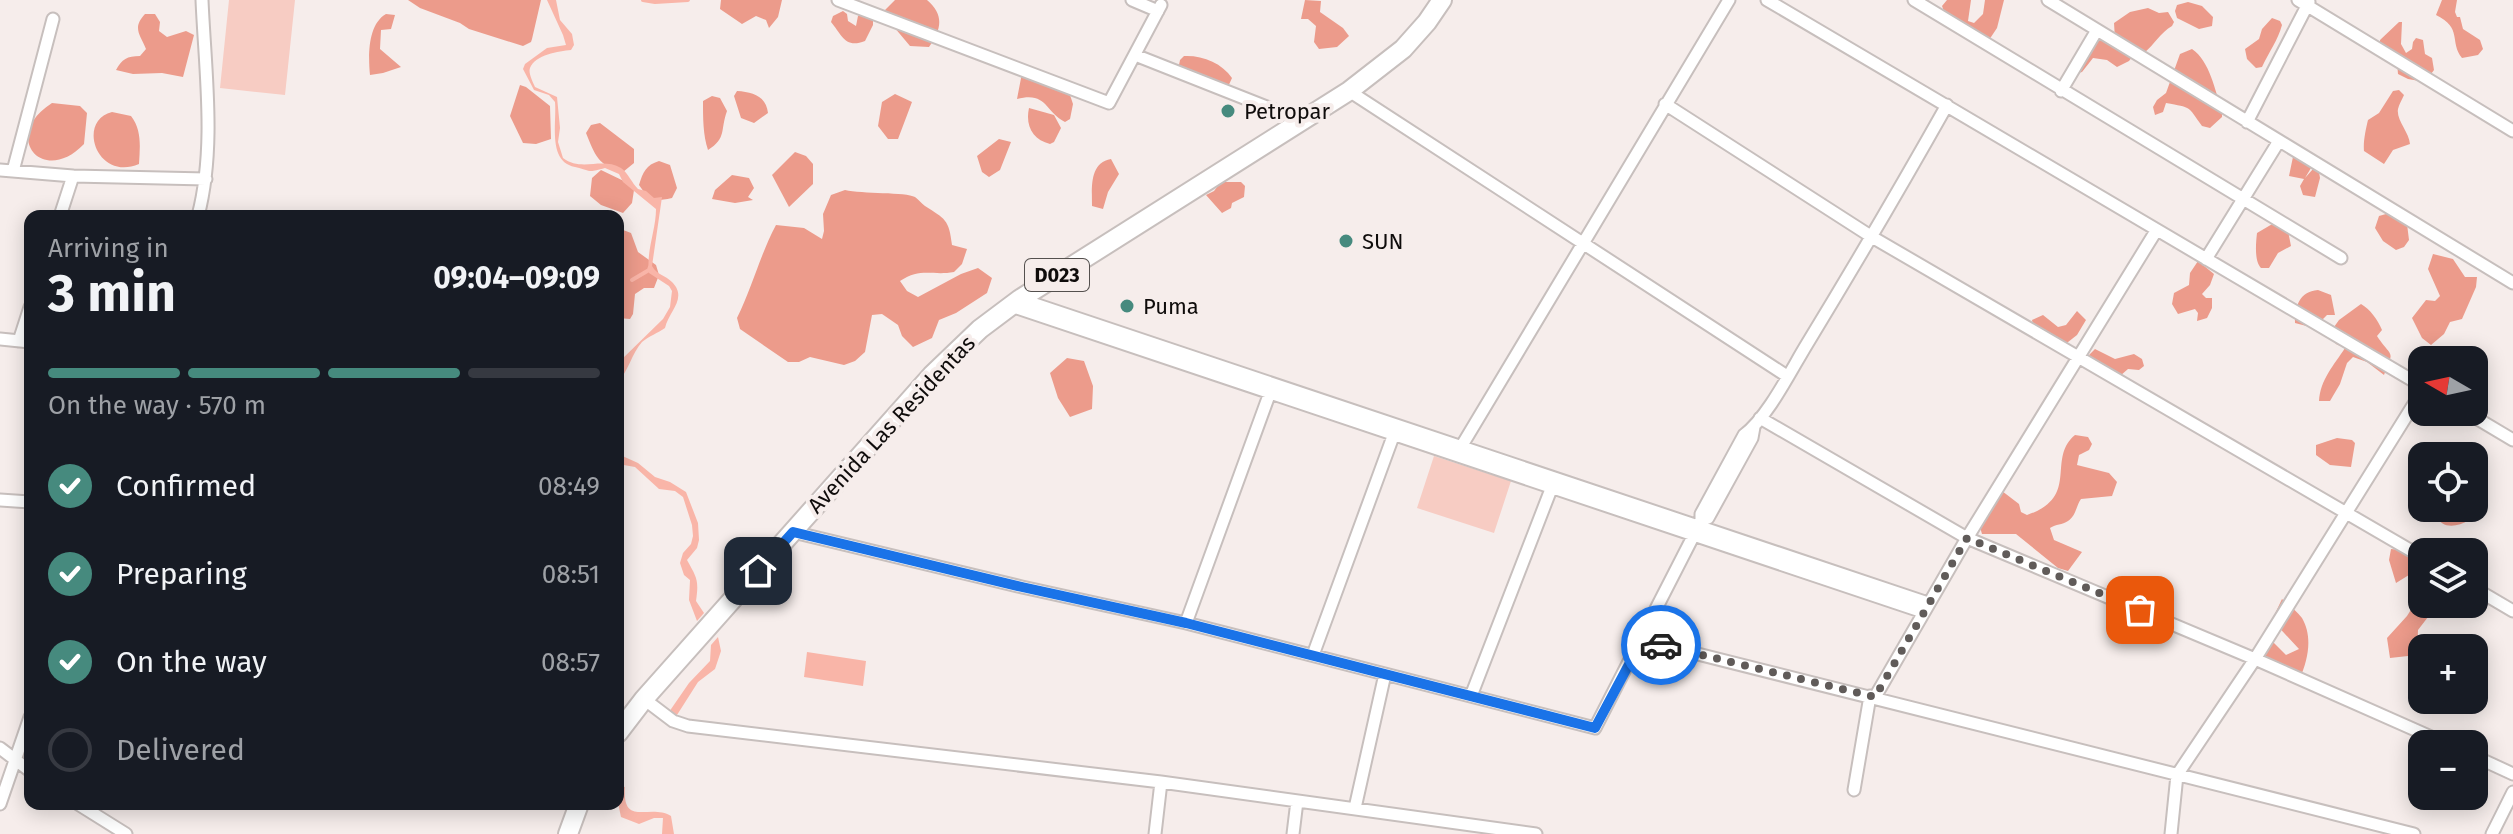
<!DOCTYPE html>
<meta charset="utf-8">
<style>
body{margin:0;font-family:"Fira Sans",sans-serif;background:#242831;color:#f1f3f6;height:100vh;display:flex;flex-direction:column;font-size:30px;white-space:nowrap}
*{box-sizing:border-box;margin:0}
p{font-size:26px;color:#9ea1a6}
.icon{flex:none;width:44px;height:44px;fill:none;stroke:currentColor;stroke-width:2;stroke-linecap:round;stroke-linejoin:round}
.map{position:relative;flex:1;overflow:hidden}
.side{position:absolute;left:24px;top:210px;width:600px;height:600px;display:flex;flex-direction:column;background:#171b24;border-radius:16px;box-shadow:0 4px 20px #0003}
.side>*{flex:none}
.needle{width:52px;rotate:279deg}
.buttons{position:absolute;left:2408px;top:346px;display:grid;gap:16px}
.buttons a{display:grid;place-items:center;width:80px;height:80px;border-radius:16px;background:#171b24;box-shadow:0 4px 20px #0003;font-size:40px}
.pin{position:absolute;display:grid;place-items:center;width:68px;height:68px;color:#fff;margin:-34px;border-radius:16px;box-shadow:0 4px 12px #0006}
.courier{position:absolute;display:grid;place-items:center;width:80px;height:80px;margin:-40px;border:6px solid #1a73e8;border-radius:50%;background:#fff;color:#222;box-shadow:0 2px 10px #0007}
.headline em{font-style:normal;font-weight:700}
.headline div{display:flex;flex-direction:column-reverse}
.headline{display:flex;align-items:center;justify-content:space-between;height:136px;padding:0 24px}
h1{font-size:52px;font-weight:700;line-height:60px}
.bar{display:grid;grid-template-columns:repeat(4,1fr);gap:12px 8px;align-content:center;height:96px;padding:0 24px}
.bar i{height:10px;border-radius:6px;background:#363941}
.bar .active{background:#468a7e}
.bar p{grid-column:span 4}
ol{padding:0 24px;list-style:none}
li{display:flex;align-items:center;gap:24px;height:88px}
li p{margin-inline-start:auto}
li .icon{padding:8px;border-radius:50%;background:#468a7e;color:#fff;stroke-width:4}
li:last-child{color:#9ea1a6}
li i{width:44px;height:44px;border:4px solid #363941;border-radius:50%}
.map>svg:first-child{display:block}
.green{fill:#f7ccc3}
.forest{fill:#ec9b8b}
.water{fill:#f9b5a8}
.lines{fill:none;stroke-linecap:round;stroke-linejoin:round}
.stream{stroke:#f9b5a8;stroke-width:4}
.minor-casing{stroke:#c7bfbd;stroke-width:15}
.primary-casing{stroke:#c7bfbd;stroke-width:22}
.minor{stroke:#fff;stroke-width:11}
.primary{stroke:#fff;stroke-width:18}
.done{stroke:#605b59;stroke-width:8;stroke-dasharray:0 14.4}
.route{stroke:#1a73e8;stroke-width:10}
.poi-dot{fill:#468a7e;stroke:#f6edeb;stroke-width:3}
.labels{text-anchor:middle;stroke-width:8;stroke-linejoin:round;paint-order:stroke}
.shield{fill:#f6edeb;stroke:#54504e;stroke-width:2}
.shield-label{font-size:20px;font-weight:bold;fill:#0f0c0b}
.poi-label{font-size:22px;fill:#0f0c0b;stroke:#f6edeb;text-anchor:start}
.street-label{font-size:22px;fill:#0f0c0b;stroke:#f6edeb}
</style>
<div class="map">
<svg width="2513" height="834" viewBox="0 0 2513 834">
<rect width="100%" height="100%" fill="#f6edeb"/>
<path class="green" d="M229 0H295L285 95 220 88Z
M1434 456 1511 481 1494 533 1417 508Z"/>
<path class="forest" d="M408 0H541L532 39 531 42 523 46 469 29 460 23 420 8Z
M721 0H782L778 17 769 28 766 20 756 16 742 24 720 9Z
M895 0H927C945 15 941 30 929 47L910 46 894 27 881 14Z
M1305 0 1321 1 1320 12 1343 28 1349 36 1337 47 1319 49 1314 42 1316 26 1308 19H1301Z
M1947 0H1971L1968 21 1974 23 1983 14 1985 0H2004L1997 28 1989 40 1947 19 1942 6Z
M2442 0H2457L2455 12 2457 17H2460L2463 29 2480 40 2483 49 2478 55 2462 58C2449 42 2463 28 2436 15Z
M2188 2 2202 6 2213 17 2212 26 2199 29 2177 18 2175 11 2177 5Z
M2148 8 2159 13 2168 12 2174 22 2172 26C2160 33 2155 44 2144 53L2136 52 2129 61 2117 67 2107 60 2093 58 2082 72 2074 74 2097 40 2115 39 2114 23 2130 12Z
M843 11 847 14 848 21 856 26 858 16 868 11 873 17V25L865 41C845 49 842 35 831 22L833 16Z
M145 14H155L160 22 159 31 167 37 186 31 194 35 183 77 162 73 133 74 116 70C122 59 127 56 140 56L146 49C140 34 132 28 145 14Z
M386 14 395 15 391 29 381 30 380 49 401 67 383 73 370 75C368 55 368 24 386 14Z
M2272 18 2280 21 2282 25C2278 40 2269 52 2262 67L2256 68 2247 59 2245 49 2259 39 2262 29Z
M2399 22H2402L2401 44 2406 53 2412 49 2413 42 2416 38 2423 40 2425 54 2432 58 2434 70 2425 82 2408 79 2398 74 2397 62 2380 44V40Z
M2192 49C2210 61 2215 91 2222 111V117L2210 128 2202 126C2187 105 2192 108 2166 103L2163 112 2155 115 2153 107 2157 100 2166 93 2180 54Z
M1184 56C1202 55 1222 63 1232 78L1227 89 1178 70 1180 60Z
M1022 73 1069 92 1073 104 1070 119 1065 122C1045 112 1047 91 1017 99Z
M520 85 526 87 550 106 551 139 536 144 523 143 510 116Z
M2399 90 2404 95C2402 100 2399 104 2398 109 2396 120 2409 132 2410 144L2393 150 2384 164 2364 151C2363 142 2366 128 2368 120L2379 113 2393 91Z
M737 91C753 92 766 96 768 113L754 123 741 118 734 96Z
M895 94 912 102 898 139H888L878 126 882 102Z
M712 96 720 98 727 111C720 130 727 138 708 150 703 135 703 118 703 101Z
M52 103 80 106 87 113 84 144C43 187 0 136 52 103Z
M1029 108 1054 115 1061 128 1054 142 1050 144C1033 140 1025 126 1029 108Z
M112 112 131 116C142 130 140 147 139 164 97 182 76 121 112 112Z
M600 123 634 149V163L623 172C598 166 595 155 586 133L591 125Z
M999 139 1011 142 1000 170 989 177 982 172 977 156Z
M795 152 806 156 813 164V184L789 207 772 175Z
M2294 152 2314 163 2305 178 2313 169 2319 172 2320 178 2315 197 2303 195 2300 186 2304 179 2289 176Z
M1111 159 1119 174 1108 192 1103 209 1092 206C1092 188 1089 163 1111 159Z
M659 161 670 165 677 188 672 198C652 202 651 202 639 185 643 172 646 165 659 161Z
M601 170 628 183 634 190 632 203 623 213 601 205 590 196 592 178Z
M732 175 749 178 754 188 748 197 753 200 735 203 712 199 715 190Z
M1221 182H1241L1245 186 1244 197 1232 203 1231 208 1222 213 1206 195 1214 191Z
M845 190C862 194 906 192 915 197 919 200 921 203 925 206 945 219 949 219 952 245L967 249 962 264 954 272C932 276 921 267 900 281L907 291 918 297 961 274 978 268 992 278 987 293 956 313 939 320 932 338 913 347 902 336 898 325 882 314 872 315 865 352 855 361 844 365 810 357 799 362H788L740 329 737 318C752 288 760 255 776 225L804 228 822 239 824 231 823 214 831 195Z
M2386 214 2400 215 2407 224 2409 240 2404 247 2396 250 2383 241 2375 228 2379 216Z
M2274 223 2288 231 2291 246 2278 253 2269 268H2261C2254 261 2256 242 2257 233Z
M618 228 631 233 638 252 656 265 659 275 654 288H644L635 294 633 314 630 319 618 318Z
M2433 254 2453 259 2465 277H2477L2476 287 2462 319 2450 322 2444 334 2431 345 2422 338 2412 318 2426 300 2435 301 2440 296 2428 269Z
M2198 261 2214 274 2210 285 2202 294 2206 298H2212V308L2207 318 2197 321 2198 313 2195 309 2178 314 2172 304 2174 293 2189 285 2190 273Z
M2318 290 2331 295 2335 315H2327L2314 328 2295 323C2295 306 2299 292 2318 290Z
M2361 304C2370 309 2378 320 2382 330L2377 336C2392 359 2395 348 2384 375L2367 362 2353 357 2347 363 2340 384 2330 401H2319C2320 380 2334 365 2345 348L2336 344 2329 334 2339 320Z
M2077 311 2086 320 2077 335 2063 346 2034 329 2032 320 2043 315 2058 327 2066 325Z
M2095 349 2115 359 2134 354 2142 359 2144 366 2139 370 2128 369 2120 376 2088 361V356Z
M1067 358 1084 361 1093 386 1092 409 1070 417 1058 398 1050 373Z
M2075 435 2088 437 2092 444 2089 450 2079 455 2077 465 2109 473 2117 482 2112 496 2081 499C2076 506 2076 516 2068 521 2062 525 2056 524 2050 528L2054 540 2082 552 2068 571 2058 568 2016 534H1982C1976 518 1993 503 2002 491L2019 504 2021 512 2027 515C2081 497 2046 459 2075 435Z
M2337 438 2352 440 2355 443 2351 467 2330 465 2316 455V445Z
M2474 491 2483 495 2487 505C2475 519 2447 538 2435 515L2437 508H2474Z
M2391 549C2405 551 2423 551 2417 570L2396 583 2389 560Z
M2422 592V604H2438L2418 630 2417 655 2390 658 2387 638 2407 616Z
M2282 599C2288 605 2297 611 2302 618 2313 637 2308 659 2300 678L2263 656 2269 638 2286 655 2299 649 2272 620Z"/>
<path class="water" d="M547 0H556L560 20 572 34 574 45 571 50C559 51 535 55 530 68 528 73 533 82 535 87L557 97 560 128 558 142 563 158C581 172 602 157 621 168 628 173 632 183 638 189L646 191 654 198 662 197 652 266C657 275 665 275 672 282 688 298 669 311 665 328 658 333 649 336 642 342 632 353 628 372 618 382V363L663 319 670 307 672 291 669 286 649 273C646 251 656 230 656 209L623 182 619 174 605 168C588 173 591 171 575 167 547 162 557 122 555 102L549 95 534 90 523 69 525 64 547 48 566 45 563 35Z
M618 454 638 463 655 477 670 482 686 492 698 523 699 540 697 548 687 560C697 578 699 580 696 601L704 613 697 621 689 600 690 580 684 575 680 563 683 553 691 544 693 536 692 525 683 497 675 491 659 489 635 467 618 464Z
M718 637 721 651 715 669 698 682 677 715 669 712 689 683 710 661 711 645Z
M807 652 866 661 863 686 804 677Z
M619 786 625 787C622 828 650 803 671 816L674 834H662L663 818H654L639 824 621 817 618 803Z"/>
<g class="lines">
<path class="stream" d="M643 0 655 2 688 0
M632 280 649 270 650 267"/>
<g class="minor-casing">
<path id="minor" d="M838 0 1109 103 1161 5
M1132 0 1158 11
M1767 0 2422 386
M1914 0 2341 258
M2048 0 2513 283
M2298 0 2513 131
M1135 55 1302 121
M1349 91 1787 376
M2061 91 2097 30
M1665 104 1872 237 2422 557
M2247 122 2309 2
M0 170 73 176 60 216
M13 171 53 19
M73 176 206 179
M198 216C216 147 205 71 202 0
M2206 259 2279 141
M1020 299 1928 603
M1011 306 1923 612
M0 339 30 342
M19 341 30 307
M2466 412 2513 440
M1760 418 1967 538 2255 659 2447 744
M1458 452 1729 0
M0 500 30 502
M1701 521 1708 518 1752 438 1754 427
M793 532 1022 587 1186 623 1595 728 1701 521V514L1744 435C1768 417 1791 370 1807 344 1855 265 1902 185 1947 105
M2474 588 2513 611
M1186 623 1272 387
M1642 640 2414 834
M1313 655 1395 431
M1471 696 1553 484
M1875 697 1967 538 2156 231
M644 699 673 721 688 726 1161 782 1536 834
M0 748 30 771
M2474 756 2513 774
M1854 790 1870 696
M0 804 30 717
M78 804 126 834
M1355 808 1385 674
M1155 834 1161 782
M1293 834 1297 801
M2171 834 2177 775 2255 659 2422 391
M2492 834 2513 792"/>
</g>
<g class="primary-casing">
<path id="primary" d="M618 733 644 699 932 375 980 329 1020 299 1349 91 1403 49 1427 22 1442 0
M568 834 579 804"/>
</g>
<use href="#minor" class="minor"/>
<use href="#primary" class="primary"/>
</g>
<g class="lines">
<path class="done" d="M1661 645 1875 697 1967 538 2140 610"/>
<path class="route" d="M758 571 793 532 1022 587 1186 623 1595 728 1642 640 1661 645"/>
</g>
<g class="poi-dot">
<circle cx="1228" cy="111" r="8"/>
<circle cx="1346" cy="241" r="8"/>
<circle cx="1127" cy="306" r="8"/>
</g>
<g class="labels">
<rect class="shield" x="1025" y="259" width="64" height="32" rx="6"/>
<g class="shield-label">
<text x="1057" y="282">D023</text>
</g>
<g class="poi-label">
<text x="1244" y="119">Petropar</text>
<text x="1362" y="249">SUN</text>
<text x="1143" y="314">Puma</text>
</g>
<g class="street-label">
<text transform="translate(891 424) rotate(-47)" y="8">Avenida Las Residentas</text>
</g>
</g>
</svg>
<div class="buttons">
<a><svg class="needle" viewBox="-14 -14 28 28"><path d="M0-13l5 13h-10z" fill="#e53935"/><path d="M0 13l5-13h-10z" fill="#9ea1a6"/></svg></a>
<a><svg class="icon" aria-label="locate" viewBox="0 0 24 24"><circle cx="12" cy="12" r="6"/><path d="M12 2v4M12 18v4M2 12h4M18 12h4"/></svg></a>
<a><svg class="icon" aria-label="layers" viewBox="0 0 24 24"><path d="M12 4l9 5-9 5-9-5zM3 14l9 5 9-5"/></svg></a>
<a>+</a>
<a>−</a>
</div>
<div class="pin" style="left:2140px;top:610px;background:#ea580c"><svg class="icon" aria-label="bag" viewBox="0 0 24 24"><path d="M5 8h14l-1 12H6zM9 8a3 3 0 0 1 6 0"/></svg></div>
<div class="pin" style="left:758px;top:571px;background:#1f2937"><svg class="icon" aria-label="home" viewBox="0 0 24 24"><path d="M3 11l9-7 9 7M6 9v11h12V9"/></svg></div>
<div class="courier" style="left:1661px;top:645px"><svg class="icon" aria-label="car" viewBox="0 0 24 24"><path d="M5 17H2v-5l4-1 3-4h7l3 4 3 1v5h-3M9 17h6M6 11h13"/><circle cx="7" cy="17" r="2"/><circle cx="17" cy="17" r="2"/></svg></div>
<section class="side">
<div class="headline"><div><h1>3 min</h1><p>Arriving in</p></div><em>09:04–09:09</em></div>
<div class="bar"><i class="active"></i><i class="active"></i><i class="active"></i><i></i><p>On the way · 570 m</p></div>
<ol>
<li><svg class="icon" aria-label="check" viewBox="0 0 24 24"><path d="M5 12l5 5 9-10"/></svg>Confirmed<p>08:49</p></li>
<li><svg class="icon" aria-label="check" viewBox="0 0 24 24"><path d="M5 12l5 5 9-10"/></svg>Preparing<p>08:51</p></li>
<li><svg class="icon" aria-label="check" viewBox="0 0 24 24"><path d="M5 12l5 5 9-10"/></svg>On the way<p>08:57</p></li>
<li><i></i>Delivered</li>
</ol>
</section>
</div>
